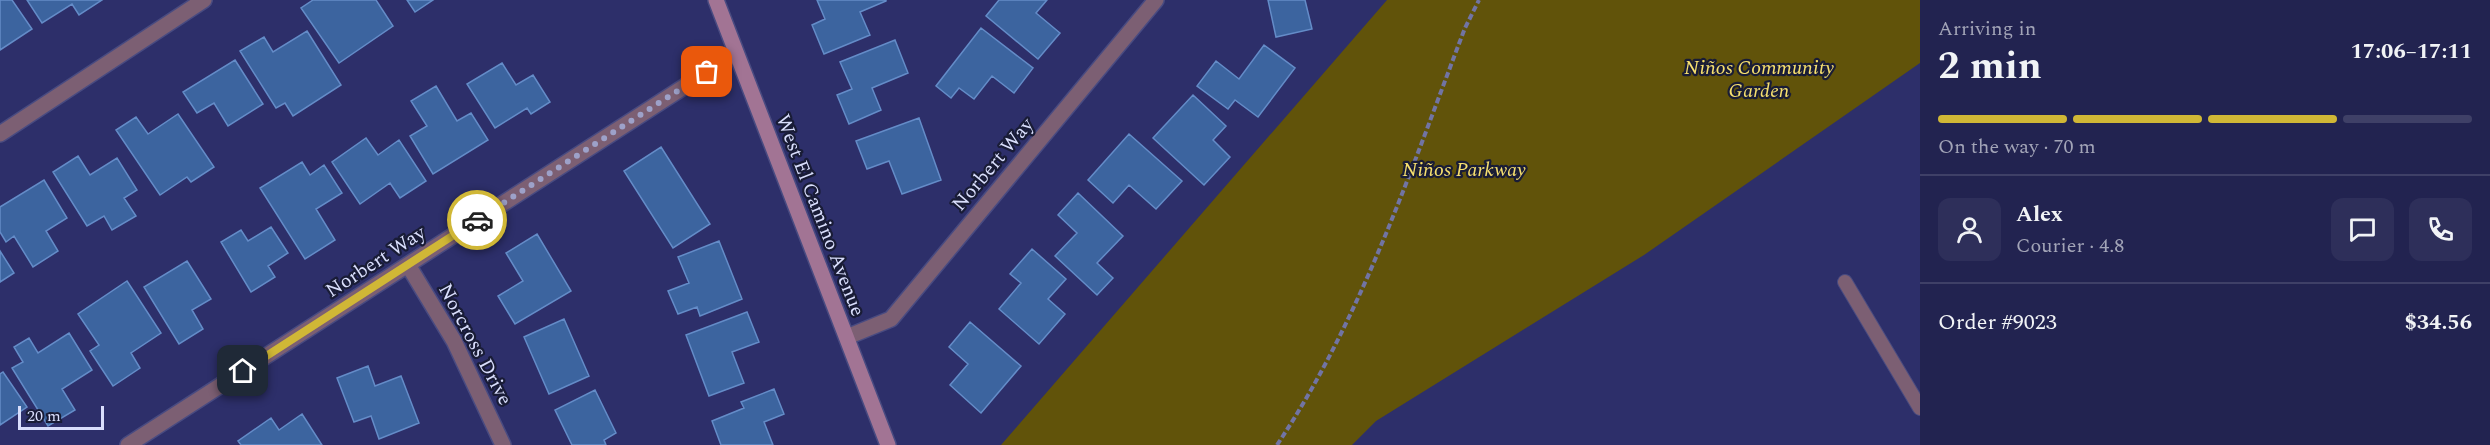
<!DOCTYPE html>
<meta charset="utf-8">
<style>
body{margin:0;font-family:Spectral,serif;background:#2e2f5a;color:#f1f3f6;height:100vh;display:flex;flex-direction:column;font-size:22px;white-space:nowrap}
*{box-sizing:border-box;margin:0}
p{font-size:20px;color:#a2a4b7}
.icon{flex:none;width:33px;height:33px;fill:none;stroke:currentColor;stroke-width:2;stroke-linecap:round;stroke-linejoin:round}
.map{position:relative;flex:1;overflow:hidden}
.side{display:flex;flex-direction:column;background:#222350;width:570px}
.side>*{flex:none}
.scale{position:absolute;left:18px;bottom:15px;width:86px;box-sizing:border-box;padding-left:6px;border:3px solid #d9defc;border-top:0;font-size:16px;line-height:21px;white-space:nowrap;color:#d9defc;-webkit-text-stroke:4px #191c36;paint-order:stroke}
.pin{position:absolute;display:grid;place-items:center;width:51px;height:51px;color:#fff;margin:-26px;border-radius:12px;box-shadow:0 3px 9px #0006}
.courier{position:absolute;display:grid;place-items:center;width:60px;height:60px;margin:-30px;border:4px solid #d0b736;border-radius:50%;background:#fff;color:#222;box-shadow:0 2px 8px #0007}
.overview em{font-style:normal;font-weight:700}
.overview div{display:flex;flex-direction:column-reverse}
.overview{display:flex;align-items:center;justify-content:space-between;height:102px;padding:0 18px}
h1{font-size:39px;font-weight:700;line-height:45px}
.bar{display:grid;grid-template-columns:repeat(4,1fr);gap:9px 6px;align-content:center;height:72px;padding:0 18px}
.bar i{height:8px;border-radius:4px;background:#3f4067}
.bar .on{background:#d0b736}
.bar p{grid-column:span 4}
.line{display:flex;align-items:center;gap:15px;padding:0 18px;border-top:2px solid #3f4067}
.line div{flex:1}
.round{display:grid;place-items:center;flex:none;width:63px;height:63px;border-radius:12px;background:#2e2f5a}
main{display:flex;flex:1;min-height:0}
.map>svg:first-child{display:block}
.green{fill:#61530a}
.building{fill:#3c649f;stroke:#648cc8;stroke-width:1.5}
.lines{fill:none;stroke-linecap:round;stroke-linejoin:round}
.lane-casing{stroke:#494b81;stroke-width:16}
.street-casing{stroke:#494b81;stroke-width:18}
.secondary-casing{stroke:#494b81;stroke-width:18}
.path{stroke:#7174a4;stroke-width:4;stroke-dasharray:6 3;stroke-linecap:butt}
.lane{stroke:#7c5f73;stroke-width:14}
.street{stroke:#7c5f73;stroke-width:15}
.secondary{stroke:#a27494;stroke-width:15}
.done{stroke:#9da1c9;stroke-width:6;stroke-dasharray:0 10.8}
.route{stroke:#d0b736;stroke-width:8}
.labels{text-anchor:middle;stroke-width:4.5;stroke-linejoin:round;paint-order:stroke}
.park-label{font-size:20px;font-style:italic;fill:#f7e06f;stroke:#191c36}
.street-label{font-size:20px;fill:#d9defc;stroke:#191c36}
</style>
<main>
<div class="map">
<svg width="1920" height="445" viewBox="0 0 1920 445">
<rect width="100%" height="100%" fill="#2d2f6a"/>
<path class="green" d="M1387 0H1920V63L1644 255 1376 421 1352 445H1001Z"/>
<path class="building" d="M0 0H12L32 29 0 50Z
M27 0H102L79 15 72 4 42 23Z
M313 0H376L393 26 339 63 301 8Z
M407 0H433L415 12Z
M817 0H886V1L860 12 870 35 824 54 812 25 825 19Z
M999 0H1047L1036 13 1060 33 1038 59 986 16Z
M1268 0H1305L1312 29 1276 37Z
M981 28 1033 68 1014 93 992 76 974 99 959 88 951 98 936 86Z
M307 31 341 85 293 116 285 103 276 108 240 51 264 37 273 52Z
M895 40 908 73 872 88 881 110 849 124 837 95 852 89 840 62Z
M1264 45 1295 68 1258 117 1235 100 1228 109 1197 86 1216 61 1239 79Z
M235 60 263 104 228 126 214 103 197 113 183 92Z
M502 63 516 85 533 75 550 102 531 114 527 108 495 128 467 84Z
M436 86 457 121 471 113 488 140 433 174 410 136 427 126 411 101Z
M1193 95 1226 126 1213 140 1230 157 1204 185 1153 138Z
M178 114 214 167 191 182 187 177 160 195 116 130 136 117 148 134Z
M919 118 941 180 902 194 889 161 867 169 856 141Z
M1129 134 1182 181 1156 209 1129 185 1113 203 1088 180Z
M366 138 378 155 399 140 426 181 400 198 390 183 360 204 332 162Z
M661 147 710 224 673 248 624 171Z
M78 156 90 175 117 158 137 190 124 198 136 216 112 230 104 216 87 226 53 172Z
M302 162 310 175 324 165 342 193 316 209 335 240 305 259 260 188Z
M44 180 67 218 46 231 58 251 33 267 14 236 6 242 0 232V207Z
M1078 193 1123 236 1097 263 1113 278 1097 295 1055 256 1077 233 1058 215Z
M271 227 288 253 268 266 275 277 251 292 221 242 241 230 248 241Z
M537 234 571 291 515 324 498 296 523 281 506 253Z
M719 241 742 299 700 316 697 307 678 314 668 291 689 283 678 257Z
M1032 249 1066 279 1048 299 1065 314 1039 344 999 309 1021 283 1010 274Z
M0 251 14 273 0 282Z
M187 261 211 299 192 310 203 329 179 344 144 287Z
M127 281 161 333 131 353 140 368 113 386 90 351 99 345 78 314Z
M747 312 759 342 732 352 744 383 709 396 686 335Z
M564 319 589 376 549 394 524 337Z
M970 322 1021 366 981 413 950 385 968 364 949 347Z
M69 333 92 370 62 389 75 410 48 426 12 368 23 362 14 347 29 338 38 353Z
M368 366 375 386 401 376 419 423 379 439 371 416 354 422 337 378Z
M3 372 27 407 0 425V374Z
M774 389 784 414 764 422 773 445H721L712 421 744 408 741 402Z
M595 390 616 433 604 440 606 445H572L555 410Z
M302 414 322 445H241L238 441 271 418 279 430Z"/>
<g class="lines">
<g class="lane-casing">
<path id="lane" d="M1845 282 1920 408"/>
</g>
<g class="street-casing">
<path id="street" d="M0 134 204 0
M408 265 454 341 503 445
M847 337 891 319 1156 0
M128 445 735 54"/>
</g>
<g class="secondary-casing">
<path id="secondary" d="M716 0 888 445"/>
</g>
<path class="path" d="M1277 445C1362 318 1411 169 1465 28L1479 0"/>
<use href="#lane" class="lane"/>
<use href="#street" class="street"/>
<use href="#secondary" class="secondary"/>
</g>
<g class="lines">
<path class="done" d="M477 220 707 72"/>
<path class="route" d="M243 371 477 220"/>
</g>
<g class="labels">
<g class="park-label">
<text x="1759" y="74">Niños Community<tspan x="1759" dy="23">Garden</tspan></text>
<text x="1464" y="176">Niños Parkway</text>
</g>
<g class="street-label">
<text transform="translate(992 164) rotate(-50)" y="7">Norbert Way</text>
<text transform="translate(821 215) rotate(69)" y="7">West El Camino Avenue</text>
<text transform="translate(375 261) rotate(-33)" y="7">Norbert Way</text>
<text transform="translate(476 344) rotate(62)" y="7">Norcross Drive</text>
</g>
</g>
</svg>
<div class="scale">20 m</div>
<div class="pin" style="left:707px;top:72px;background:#ea580c"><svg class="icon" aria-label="bag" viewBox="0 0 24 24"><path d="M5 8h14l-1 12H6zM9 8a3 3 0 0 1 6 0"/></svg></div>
<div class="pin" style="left:243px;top:371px;background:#1f2937"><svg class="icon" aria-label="home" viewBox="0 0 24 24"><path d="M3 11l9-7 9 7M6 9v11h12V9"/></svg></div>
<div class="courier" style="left:477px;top:220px"><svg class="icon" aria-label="car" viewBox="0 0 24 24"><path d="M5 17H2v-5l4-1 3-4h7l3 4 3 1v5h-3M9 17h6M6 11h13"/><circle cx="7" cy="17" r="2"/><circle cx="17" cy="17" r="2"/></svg></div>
</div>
<section class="side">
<div class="overview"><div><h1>2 min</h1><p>Arriving in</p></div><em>17:06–17:11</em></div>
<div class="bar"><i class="on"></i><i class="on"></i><i class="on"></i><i></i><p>On the way · 70 m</p></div>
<div class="line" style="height:108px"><a class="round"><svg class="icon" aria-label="person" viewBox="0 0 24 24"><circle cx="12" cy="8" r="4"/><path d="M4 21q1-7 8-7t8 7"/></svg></a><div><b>Alex</b><p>Courier · 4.8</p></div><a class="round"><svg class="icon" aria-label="chat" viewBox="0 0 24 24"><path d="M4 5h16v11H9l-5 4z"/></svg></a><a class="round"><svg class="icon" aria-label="phone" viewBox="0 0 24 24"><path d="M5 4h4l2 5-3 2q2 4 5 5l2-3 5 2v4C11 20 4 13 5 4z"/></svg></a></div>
<div class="line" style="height:78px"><div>Order #9023</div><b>$34.56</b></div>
</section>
</main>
